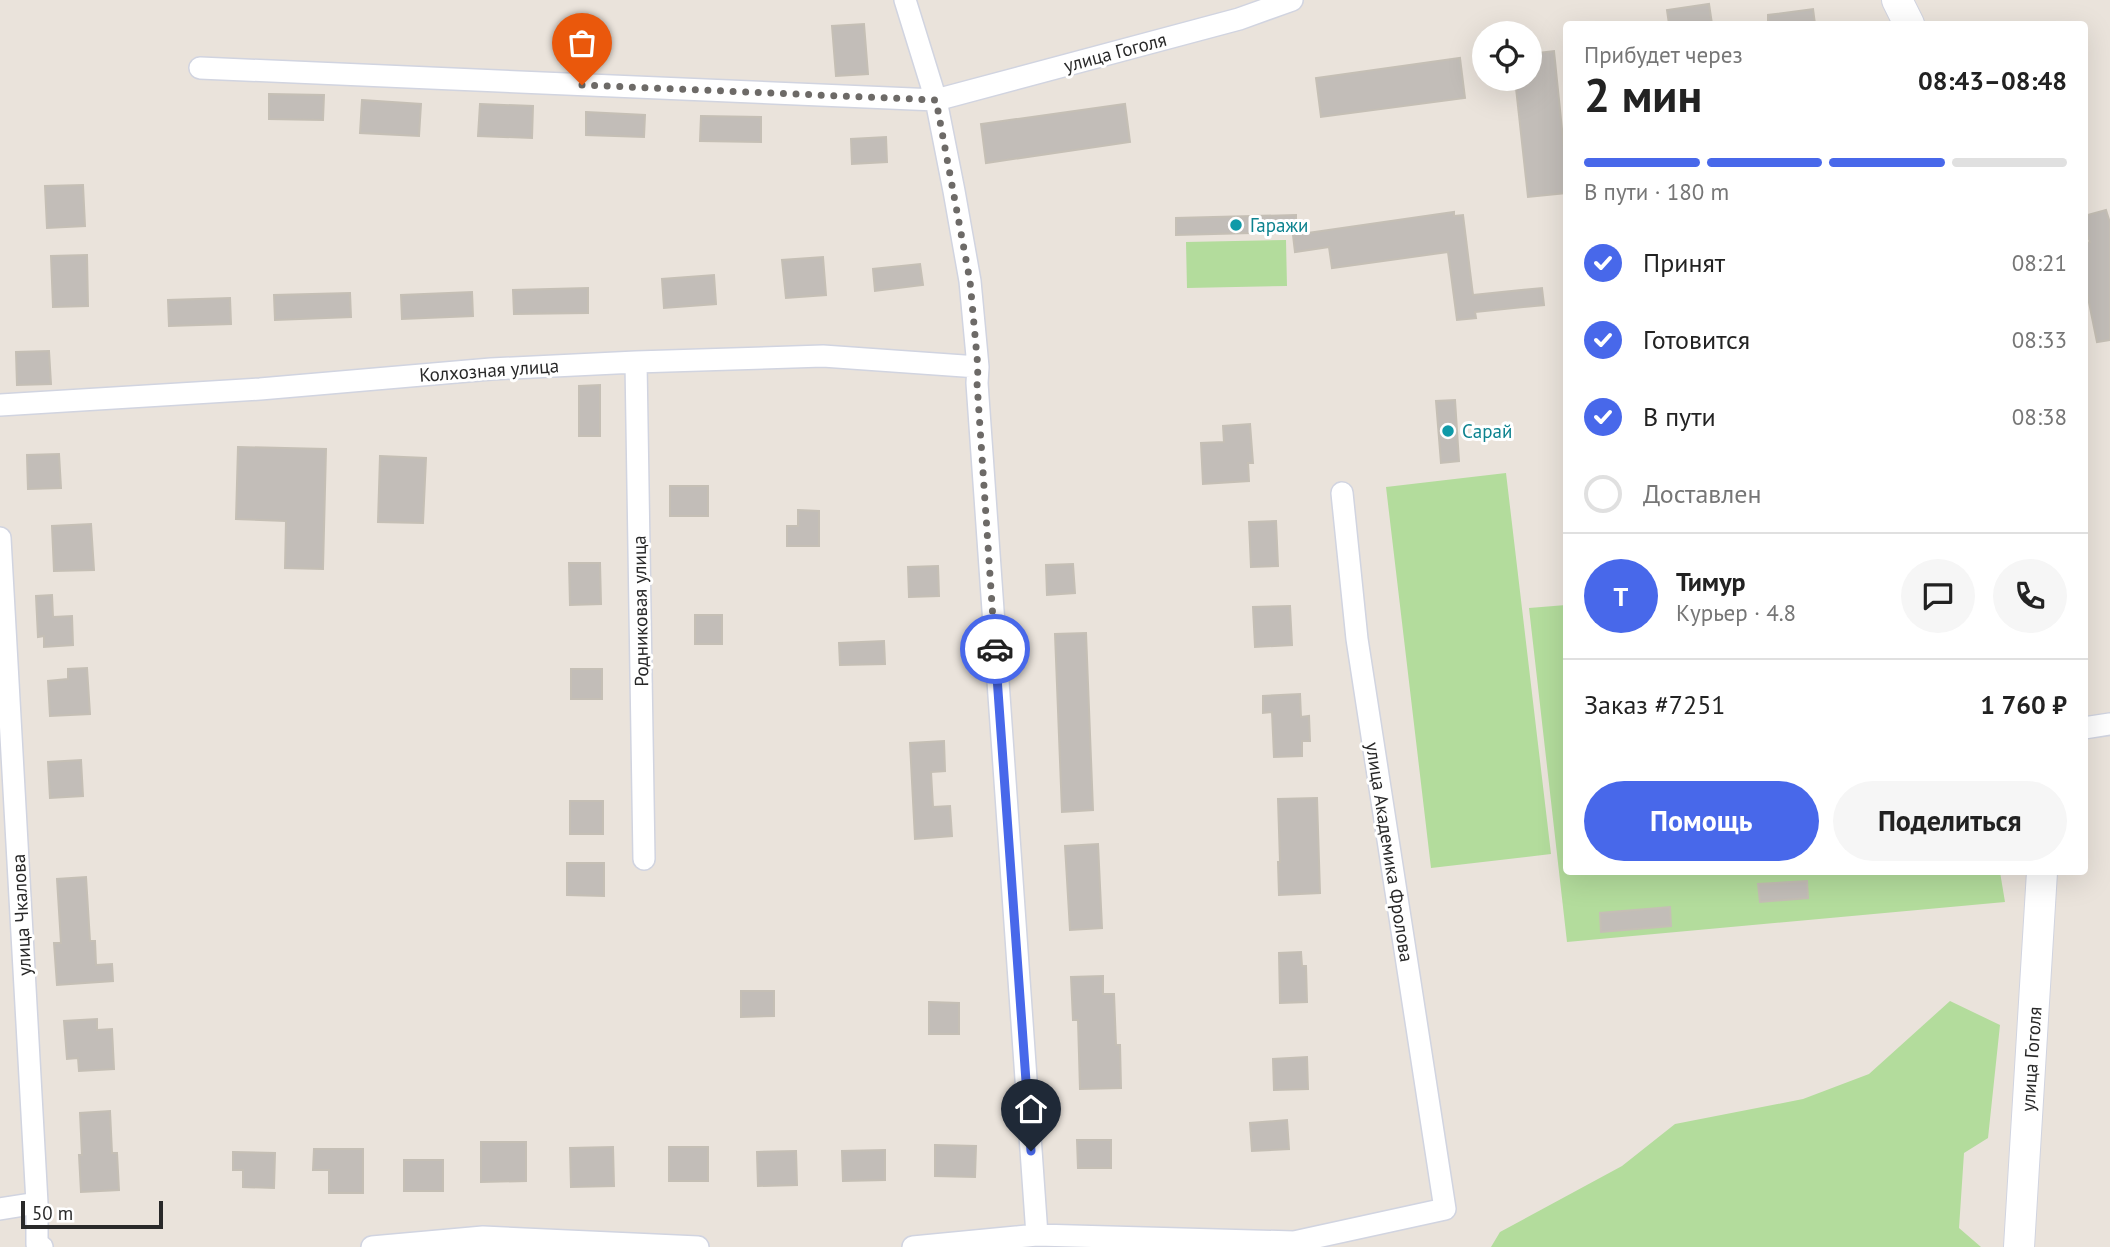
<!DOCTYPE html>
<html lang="ru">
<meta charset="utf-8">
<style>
body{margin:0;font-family:"PT Sans",sans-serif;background:#f6f6f6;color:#222;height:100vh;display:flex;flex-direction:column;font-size:26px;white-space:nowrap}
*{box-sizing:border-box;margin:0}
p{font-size:23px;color:#767676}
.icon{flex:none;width:38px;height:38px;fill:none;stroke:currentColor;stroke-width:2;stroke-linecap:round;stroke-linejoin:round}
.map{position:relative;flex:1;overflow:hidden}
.details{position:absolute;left:1563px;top:21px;width:525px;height:854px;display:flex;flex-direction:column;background:#fff;border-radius:7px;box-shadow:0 7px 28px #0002}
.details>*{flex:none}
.fabs{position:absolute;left:1472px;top:21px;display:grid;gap:14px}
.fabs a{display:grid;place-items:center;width:70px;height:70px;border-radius:50%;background:#fff;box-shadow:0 7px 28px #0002;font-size:35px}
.scale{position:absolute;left:21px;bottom:18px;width:142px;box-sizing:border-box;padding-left:7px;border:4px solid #292929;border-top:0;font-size:19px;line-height:24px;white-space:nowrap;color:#292929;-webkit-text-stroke:5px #fff;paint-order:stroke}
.pin{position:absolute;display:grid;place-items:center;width:60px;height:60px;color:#fff;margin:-72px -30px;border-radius:50% 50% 50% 0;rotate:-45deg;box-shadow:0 0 7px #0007}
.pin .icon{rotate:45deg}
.courier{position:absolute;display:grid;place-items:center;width:70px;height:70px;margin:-35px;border:5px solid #4868ea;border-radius:50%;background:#fff;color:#222;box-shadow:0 2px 9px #0007}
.headline em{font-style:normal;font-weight:700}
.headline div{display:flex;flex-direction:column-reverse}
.headline{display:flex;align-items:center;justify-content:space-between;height:119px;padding:0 21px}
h1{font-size:46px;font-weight:700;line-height:52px}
.bar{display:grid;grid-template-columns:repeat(4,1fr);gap:10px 7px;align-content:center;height:84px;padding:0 21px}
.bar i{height:9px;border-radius:5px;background:#e0e0e0}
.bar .active{background:#4868ea}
.bar p{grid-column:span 4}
.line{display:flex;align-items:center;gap:18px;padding:0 21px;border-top:2px solid #e0e0e0}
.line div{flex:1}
.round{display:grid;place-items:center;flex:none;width:74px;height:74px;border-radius:37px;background:#f6f6f6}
ol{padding:0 21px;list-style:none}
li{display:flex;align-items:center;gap:21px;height:77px}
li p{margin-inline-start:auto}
li .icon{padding:7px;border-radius:50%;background:#4868ea;color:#fff;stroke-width:4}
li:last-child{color:#767676}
li i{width:38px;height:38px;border:4px solid #e0e0e0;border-radius:50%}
.button{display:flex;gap:14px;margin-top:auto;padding:14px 21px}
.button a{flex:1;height:80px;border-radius:42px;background:#4868ea;color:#fff;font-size:28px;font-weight:700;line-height:80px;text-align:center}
.button a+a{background:#f6f6f6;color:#222}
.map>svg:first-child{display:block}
.green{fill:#b3dc9c}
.building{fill:#c2bdb8;stroke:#c5bfb5;stroke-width:2}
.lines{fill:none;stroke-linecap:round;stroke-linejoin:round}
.street-casing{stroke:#d1d4e0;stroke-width:24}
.secondary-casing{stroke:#d1d4e0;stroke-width:32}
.street{stroke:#fff;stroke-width:21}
.secondary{stroke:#fff;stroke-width:30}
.done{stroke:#6d6a67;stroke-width:7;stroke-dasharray:0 12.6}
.route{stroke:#4868ea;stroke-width:9}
.culture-dot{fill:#0f9aa8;stroke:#fff;stroke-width:2.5}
.labels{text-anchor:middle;stroke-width:6;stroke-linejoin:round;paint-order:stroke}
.street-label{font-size:19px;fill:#292929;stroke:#fff}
.culture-label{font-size:19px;fill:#0d838f;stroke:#fff;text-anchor:start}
</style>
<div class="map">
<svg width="2110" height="1247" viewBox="0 0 2110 1247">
<rect width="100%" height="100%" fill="#eae3db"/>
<path class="green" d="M1286 240 1287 286 1187 288 1186 242Z
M1506 473 1551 854 1431 868 1386 487Z
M1566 605V872H2000L2005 902 1567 942 1529 608Z
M1950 1001 2000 1025 1988 1138 1964 1153 1959 1228 1981 1247H1491L1500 1232 1622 1166 1675 1124 1803 1099 1869 1074Z"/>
<path class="building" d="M1709 4 1712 24H1669L1667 10Z
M1813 9 1815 24H1768V15Z
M864 24 868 74 836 76 832 26Z
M1554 51 1566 168V193L1528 197 1515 79H1530V54Z
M1460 58 1465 98 1321 117 1316 78Z
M269 94 324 95 323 120 269 119Z
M362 100 421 104 419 136 360 133Z
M480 104 533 106 532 138 478 136Z
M1125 104 1130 142 986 163 981 124Z
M586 112 645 115 644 137 586 135Z
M701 116 761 117V142L700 141Z
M886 137 887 162 852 164 851 139Z
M83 185 85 226 47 228 45 186Z
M2106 210 2110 223V340L2097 342 2084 278V244L2090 242 2084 225V216Z
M1454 212V216L1463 215 1473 295 1542 288 1544 305 1475 312 1476 318 1457 320 1448 252 1332 268 1329 247 1295 252 1293 235Z
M1296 215V232L1176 235V218Z
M87 255 88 306 53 307 51 256Z
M823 257 826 295 786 298 782 260Z
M920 264 923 285 875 291 873 269Z
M714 275 716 304 664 308 662 279Z
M588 288V313L514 314 513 290Z
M472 292 473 316 402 319 401 295Z
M350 293 351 317 275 320 274 295Z
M230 298 231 324 169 326 168 300Z
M49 351 51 384 17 385 16 352Z
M600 385V436H579V386Z
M1455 400 1459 461 1441 463 1436 401Z
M1250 424 1253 463H1248L1249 481 1203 484 1201 443 1224 442 1223 426Z
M238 447 326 449 323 569 285 568 286 521 236 519Z
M59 454 61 488 28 489 27 455Z
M380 456 426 458 423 523 378 522Z
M670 486H708V516H670Z
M798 510 819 511V546H787V526H798Z
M1276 521 1278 566 1251 567 1249 522Z
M91 524 94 570 54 571 52 526Z
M569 563H600L601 604 570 605Z
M1073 564 1075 593 1047 595 1046 565Z
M938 566 939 596 909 597 908 567Z
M52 595 53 617 72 616 73 645 44 647V636L38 637 36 596Z
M1290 606 1292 645 1255 647 1253 607Z
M695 615H722V644H695Z
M1086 633 1093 810 1062 812 1055 634Z
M884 641 885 664 840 665 839 643Z
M87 668 90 714 50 716 48 681 68 679V669Z
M571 669H602V699H571Z
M1300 694 1301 717 1309 716 1310 741H1302V756L1274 757 1272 712 1263 713V696Z
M944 741 945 771 931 772 933 807 950 806 952 836 915 839 910 743Z
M81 760 83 796 50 798 48 762Z
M1317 798 1320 893 1279 895 1278 862H1280L1278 799Z
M570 801H603V834H570Z
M1098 844 1102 928 1070 930 1065 846Z
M567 863H604V896L567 895Z
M86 877 90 941H95L96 965 112 964 113 981 57 985 54 943H61L57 879Z
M1807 881 1808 898 1760 902 1758 884Z
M1670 907 1671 926 1601 932 1600 913Z
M1301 952 1302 966H1306L1307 1002 1280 1003 1279 953Z
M1103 976V994H1114L1116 1045H1120L1121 1088 1080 1089 1078 1020H1073L1071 977Z
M741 991H774V1016L741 1017Z
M929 1002 959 1003V1034H929Z
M97 1019V1030L112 1029 114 1069 79 1071 78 1058 67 1059 64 1021Z
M1307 1057 1308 1089 1274 1090 1273 1059Z
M110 1111 112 1153H117L119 1190 81 1192 79 1155H82L80 1113Z
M1287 1120 1289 1149 1252 1151 1250 1123Z
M1077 1140H1111V1168H1078Z
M481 1142H526V1181L481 1182Z
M935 1145 976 1146 975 1177 935 1176Z
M613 1147 614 1186 571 1187 570 1148Z
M669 1147H708V1181H669Z
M314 1149H363V1193H329V1170H313Z
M885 1150V1180L843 1181 842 1151Z
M796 1151 797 1185 758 1186 757 1152Z
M233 1152 275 1153 274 1188 243 1187V1170H233Z
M404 1160H443V1191H404Z"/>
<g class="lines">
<g class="street-casing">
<path id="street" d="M905 0 936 100 954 191 970 281 978 367 977 383 1037 1235
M200 68 936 100 1239 19 1292 0
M636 362 644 859
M0 405 260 389 491 369 636 362 823 356 978 367
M0 538 37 1203V1244L42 1247
M2084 728 2110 724
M0 1209 37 1203
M372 1247 483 1237 698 1247
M913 1247 1037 1235 1294 1242 1445 1209 1357 639 1342 493"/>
</g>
<g class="secondary-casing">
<path id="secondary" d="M1897 0 1909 24
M2019 1247 2042 872"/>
</g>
<use href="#street" class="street"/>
<use href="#secondary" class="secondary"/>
</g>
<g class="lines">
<path class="done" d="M582 85 936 100 970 281 978 368 977 383 995 649"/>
<path class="route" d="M995 649 1031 1151"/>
</g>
<g class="culture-dot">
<circle cx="1236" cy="225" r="7"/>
<circle cx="1448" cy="431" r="7"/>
</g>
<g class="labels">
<g class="street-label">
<text transform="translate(1115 52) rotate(-15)" y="7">улица Гоголя</text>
<text transform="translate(489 370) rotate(-4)" y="7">Колхозная улица</text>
<text transform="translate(640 611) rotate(-91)" y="7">Родниковая улица</text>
<text transform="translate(1390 852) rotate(81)" y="7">улица Академика Фролова</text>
<text transform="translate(21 915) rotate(-93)" y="7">улица Чкалова</text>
<text transform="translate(2031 1059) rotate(-86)" y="7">улица Гоголя</text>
</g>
<g class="culture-label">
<text x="1250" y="232">Гаражи</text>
<text x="1462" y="438">Сарай</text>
</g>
</g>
</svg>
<div class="fabs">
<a><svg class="icon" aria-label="locate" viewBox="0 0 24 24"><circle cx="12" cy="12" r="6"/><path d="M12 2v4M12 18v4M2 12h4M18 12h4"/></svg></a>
</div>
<div class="scale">50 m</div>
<div class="pin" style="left:582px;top:85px;background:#ea580c"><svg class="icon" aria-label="bag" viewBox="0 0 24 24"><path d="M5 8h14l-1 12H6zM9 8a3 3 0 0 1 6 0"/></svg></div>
<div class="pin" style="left:1031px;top:1151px;background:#1f2937"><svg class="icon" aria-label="home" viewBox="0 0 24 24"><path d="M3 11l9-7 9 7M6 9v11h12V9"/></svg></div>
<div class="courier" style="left:995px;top:649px"><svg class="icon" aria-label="car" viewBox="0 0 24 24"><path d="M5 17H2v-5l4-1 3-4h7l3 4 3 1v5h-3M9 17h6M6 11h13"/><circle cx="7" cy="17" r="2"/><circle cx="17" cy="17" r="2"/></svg></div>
<section class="details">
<div class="headline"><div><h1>2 мин</h1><p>Прибудет через</p></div><em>08:43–08:48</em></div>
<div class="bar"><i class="active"></i><i class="active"></i><i class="active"></i><i></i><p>В пути · 180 m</p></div>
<ol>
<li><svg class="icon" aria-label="check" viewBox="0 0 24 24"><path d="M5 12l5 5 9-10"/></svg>Принят<p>08:21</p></li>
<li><svg class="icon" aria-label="check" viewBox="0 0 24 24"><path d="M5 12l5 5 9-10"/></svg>Готовится<p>08:33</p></li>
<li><svg class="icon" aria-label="check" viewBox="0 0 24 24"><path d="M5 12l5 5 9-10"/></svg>В пути<p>08:38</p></li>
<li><i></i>Доставлен</li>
</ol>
<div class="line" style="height:126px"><b class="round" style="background:#4868ea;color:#fff">Т</b><div><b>Тимур</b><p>Курьер · 4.8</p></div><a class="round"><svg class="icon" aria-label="chat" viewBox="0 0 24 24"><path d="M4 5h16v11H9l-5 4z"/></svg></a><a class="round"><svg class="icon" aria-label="phone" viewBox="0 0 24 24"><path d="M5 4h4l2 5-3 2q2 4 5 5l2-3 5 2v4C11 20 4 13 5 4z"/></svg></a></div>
<div class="line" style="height:91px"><div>Заказ #7251</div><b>1 760 ₽</b></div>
<div class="button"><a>Помощь</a><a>Поделиться</a></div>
</section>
</div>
